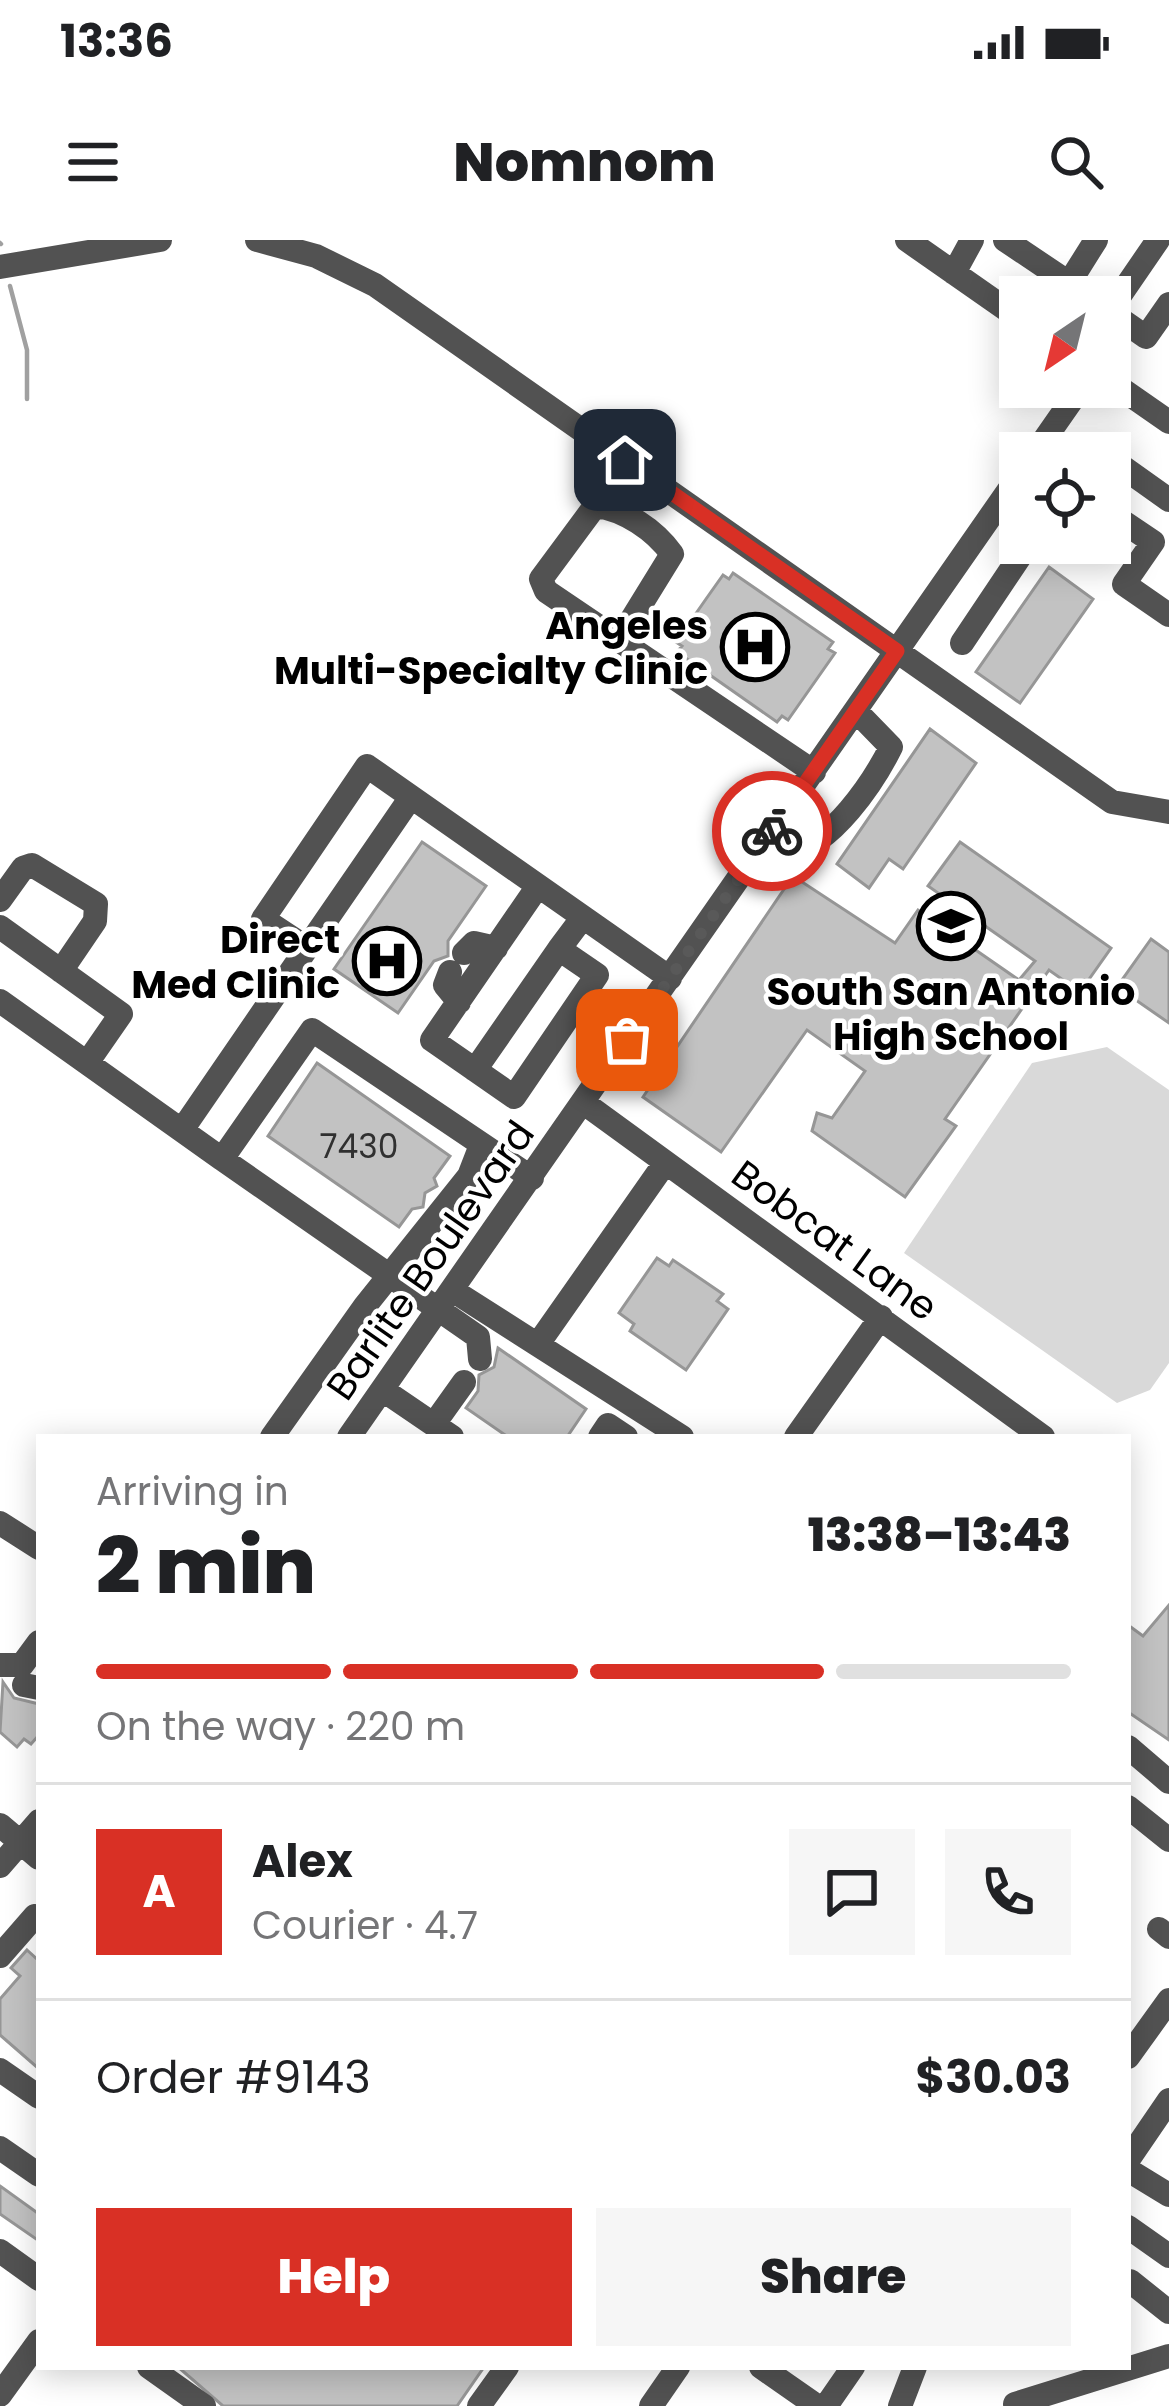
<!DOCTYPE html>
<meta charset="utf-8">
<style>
body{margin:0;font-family:Poppins,sans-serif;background:#f6f6f6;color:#202124;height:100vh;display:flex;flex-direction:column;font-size:45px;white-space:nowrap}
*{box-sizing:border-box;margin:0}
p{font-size:39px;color:#757577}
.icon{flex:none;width:66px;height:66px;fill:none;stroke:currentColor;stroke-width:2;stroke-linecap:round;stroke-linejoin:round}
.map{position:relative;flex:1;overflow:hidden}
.panel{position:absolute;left:36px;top:1194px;width:1095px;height:936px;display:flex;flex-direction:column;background:#fff;border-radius:0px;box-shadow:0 6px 30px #0003}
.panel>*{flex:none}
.needle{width:78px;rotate:215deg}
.fabs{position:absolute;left:999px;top:36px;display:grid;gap:24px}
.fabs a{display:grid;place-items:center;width:132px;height:132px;border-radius:0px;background:#fff;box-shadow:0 6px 30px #0003;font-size:60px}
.pin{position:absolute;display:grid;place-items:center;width:102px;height:102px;color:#fff;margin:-51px;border-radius:24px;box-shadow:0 6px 18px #0006}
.courier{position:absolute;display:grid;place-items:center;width:120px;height:120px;margin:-60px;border:9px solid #d93025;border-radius:50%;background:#fff;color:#222;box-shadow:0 3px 15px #0007}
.summary em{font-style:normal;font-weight:800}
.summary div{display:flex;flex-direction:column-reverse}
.summary{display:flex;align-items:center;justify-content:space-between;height:204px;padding:0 60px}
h1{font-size:78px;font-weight:800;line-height:90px}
.bar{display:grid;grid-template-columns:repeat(4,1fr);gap:18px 12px;align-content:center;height:144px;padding:0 60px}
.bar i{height:15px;border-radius:9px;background:#e0e0e0}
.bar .selected{background:#d93025}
.bar p{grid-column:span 4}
.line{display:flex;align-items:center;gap:30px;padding:0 60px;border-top:3px solid #e0e0e0}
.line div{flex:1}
.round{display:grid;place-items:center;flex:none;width:126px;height:126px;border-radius:0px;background:#f6f6f6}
.cta{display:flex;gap:24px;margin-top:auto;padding:24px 60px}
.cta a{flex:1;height:138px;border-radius:0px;background:#d93025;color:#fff;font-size:48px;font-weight:800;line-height:138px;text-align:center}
.cta a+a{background:#f6f6f6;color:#202124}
.status{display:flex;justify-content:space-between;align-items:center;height:84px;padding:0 60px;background:#fff;direction:ltr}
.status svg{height:33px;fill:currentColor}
header{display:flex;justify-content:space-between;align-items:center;height:156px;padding:0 60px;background:#fff;font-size:54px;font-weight:800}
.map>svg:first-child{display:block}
.green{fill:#d9d9d9}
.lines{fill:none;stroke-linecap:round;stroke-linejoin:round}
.stream{stroke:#a0a0a0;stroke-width:4.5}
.building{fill:#c2c2c2;stroke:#969696;stroke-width:3}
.minor{stroke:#525252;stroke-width:24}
.done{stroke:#595959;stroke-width:12;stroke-dasharray:0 21.6}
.route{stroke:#d93025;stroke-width:15}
.labels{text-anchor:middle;stroke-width:9;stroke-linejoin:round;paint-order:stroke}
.number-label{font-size:33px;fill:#303030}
.poi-label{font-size:39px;font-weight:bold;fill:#000;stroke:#fff;text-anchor:end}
.street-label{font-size:39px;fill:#000;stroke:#fff}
</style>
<div class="status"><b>13:36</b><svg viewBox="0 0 49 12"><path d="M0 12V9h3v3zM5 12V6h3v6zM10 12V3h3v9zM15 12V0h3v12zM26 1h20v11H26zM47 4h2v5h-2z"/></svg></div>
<header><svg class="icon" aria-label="menu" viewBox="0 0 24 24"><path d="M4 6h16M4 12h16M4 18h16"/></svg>Nomnom<svg class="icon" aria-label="search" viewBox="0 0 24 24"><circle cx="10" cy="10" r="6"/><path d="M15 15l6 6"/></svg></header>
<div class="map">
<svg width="1169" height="2166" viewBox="0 0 1169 2166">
<rect width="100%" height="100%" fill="#fff"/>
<path class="green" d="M1107 807 1169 850V1123L1150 1150 1117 1163 904 1013 1032 823Z"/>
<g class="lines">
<path class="stream" d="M0 3 1 4
M10 46 27 110V159"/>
</g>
<path class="building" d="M1049 327 1093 359 1020 463 976 432Z
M733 333 833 402 828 409 835 413 788 480 782 476 777 482 677 412 682 406 676 402 706 359 723 335 729 339Z
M930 489 976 523 903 629 889 619 869 648 837 624Z
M422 602 486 646 448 701V716L434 721 398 773 334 729Z
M960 602 1111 708 1080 752 1049 730 945 879 956 886 905 957 812 891 817 873 832 878 865 831 807 790 721 912 643 857 793 636 895 703 918 670 1019 740 1035 721 928 646Z
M1151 699 1169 712V783L1117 747Z
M317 823 450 916 434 938 437 946 425 953 423 967 412 969 399 987 268 896Z
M657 1018 669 1026 673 1020 723 1054 717 1061 728 1069 686 1130 630 1091 634 1084 619 1073Z
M498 1108 586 1169 567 1197H508L466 1168 478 1151 479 1135 494 1127Z
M1169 1365V1500L1128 1472V1385L1143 1396Z
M3 1442 14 1458 39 1464V1495L31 1504 24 1499 17 1507 0 1492Z
M27 1710 39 1721V1829L0 1795V1759L20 1736 11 1728Z
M0 1946 39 1974V2001L0 1974Z
M178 2127H484L457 2166H223Z"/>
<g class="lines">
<path class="minor" d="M257 0 316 16 375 45 1112 562 1169 572
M907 0 1020 79
M1005 0 1069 43
M0 27 160 0
M954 33 972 0
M1089 57 1069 43 1096 0
M1110 70 1158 0
M1110 72 1146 97 1169 64
M1110 141 1169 182
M1035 213 1081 147
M1110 218 1169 260
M1110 273 1153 302 1124 344 1169 375
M619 400 672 314C655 290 624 269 595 266L541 339 546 351 814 532
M962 403 1029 303
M411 557 307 708 263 679 367 526 670 738
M767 599 791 612C832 604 873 543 891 507L856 471
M538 646 432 800 514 857 597 735 559 709 583 677
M0 660 23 628 32 625 96 664 95 681 61 731
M0 687 121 774 87 823
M464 713 474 703 496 708
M450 732 445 745 459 762
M0 761 222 919
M475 830 559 709
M584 863 1043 1197
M182 890 307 708
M452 1050 682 1197
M538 1104 665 923
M480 1119 478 1097 222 919 312 790 532 938
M383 1150 452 1197
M434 1184 464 1142
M272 1197 365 1066 469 936 481 905
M349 1197 1020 234
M600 1197 608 1185 626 1197
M796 1197 881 1077
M0 1283 39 1308
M0 1425H22L39 1402
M24 1445 39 1448
M1128 1507 1169 1542
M1128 1567 1169 1600
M0 1585 39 1618
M0 1626 39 1581
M1159 1689 1169 1697
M0 1716 35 1676 39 1679
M1128 1817 1169 1760
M0 1830 39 1857
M0 1908 39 1935
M1128 1920 1169 1860
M1128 1930 1169 1955
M1128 1987 1169 2016
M0 2011 39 2039
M1130 2041 1169 2072
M149 2127 204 2166
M761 2127 817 2166
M0 2155 39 2101
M1015 2164 1169 2116
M479 2166 507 2127
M651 2166 678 2127
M826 2166 853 2127
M900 2166 915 2127"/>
</g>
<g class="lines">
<path class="done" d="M627 800 772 591"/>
<path class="route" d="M625 220 897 411 772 591"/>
</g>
<defs>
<g id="hospital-ring" transform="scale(3.45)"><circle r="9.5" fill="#fff" stroke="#000" stroke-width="1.5"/><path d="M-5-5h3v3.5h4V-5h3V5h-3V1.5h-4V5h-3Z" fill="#000"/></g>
<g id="school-ring" transform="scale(3.45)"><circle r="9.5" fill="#fff" stroke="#000" stroke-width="1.5"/><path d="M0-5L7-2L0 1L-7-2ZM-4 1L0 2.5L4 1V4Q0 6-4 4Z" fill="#000"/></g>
</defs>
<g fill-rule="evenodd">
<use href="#hospital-ring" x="755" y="407"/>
<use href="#school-ring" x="951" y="686"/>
<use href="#hospital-ring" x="387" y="721"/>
</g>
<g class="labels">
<g class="number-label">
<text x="359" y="918">7430</text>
</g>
<g class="poi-label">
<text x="708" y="399">Angeles<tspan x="708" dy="45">Multi-Specialty Clinic</tspan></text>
<text x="340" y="713">Direct<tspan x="340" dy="45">Med Clinic</tspan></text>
<text x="951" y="765" text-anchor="middle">South San Antonio<tspan x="951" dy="45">High School</tspan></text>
</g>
<g class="street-label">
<text transform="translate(835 1000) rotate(36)" y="14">Bobcat Lane</text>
<text transform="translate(430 1020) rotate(-55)" y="14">Barlite Boulevard</text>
</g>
</g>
</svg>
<div class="fabs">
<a><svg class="needle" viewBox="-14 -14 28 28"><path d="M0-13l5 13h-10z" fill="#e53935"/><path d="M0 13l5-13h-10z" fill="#757577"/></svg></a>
<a><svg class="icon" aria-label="locate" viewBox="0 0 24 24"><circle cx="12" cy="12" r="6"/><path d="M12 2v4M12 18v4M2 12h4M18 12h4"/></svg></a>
</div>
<div class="pin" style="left:627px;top:800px;background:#ea580c"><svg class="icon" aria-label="bag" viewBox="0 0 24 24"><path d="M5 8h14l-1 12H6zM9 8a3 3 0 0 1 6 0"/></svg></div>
<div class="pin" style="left:625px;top:220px;background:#1f2937"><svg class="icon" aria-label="home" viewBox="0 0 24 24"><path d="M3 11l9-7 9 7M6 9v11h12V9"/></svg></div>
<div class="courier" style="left:772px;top:591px"><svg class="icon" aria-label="bike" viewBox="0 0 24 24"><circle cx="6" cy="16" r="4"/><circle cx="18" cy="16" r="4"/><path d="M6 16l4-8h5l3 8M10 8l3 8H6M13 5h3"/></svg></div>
<section class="panel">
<div class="summary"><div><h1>2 min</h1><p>Arriving in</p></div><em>13:38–13:43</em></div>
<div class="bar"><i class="selected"></i><i class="selected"></i><i class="selected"></i><i></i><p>On the way · 220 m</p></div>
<div class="line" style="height:216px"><b class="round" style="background:#d93025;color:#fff">A</b><div><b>Alex</b><p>Courier · 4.7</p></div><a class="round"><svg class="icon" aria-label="chat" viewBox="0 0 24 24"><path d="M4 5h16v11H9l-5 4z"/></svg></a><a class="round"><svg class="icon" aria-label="phone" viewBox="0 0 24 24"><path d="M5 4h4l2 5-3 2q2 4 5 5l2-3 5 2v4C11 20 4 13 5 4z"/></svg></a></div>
<div class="line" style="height:156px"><div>Order #9143</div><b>$30.03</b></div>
<div class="cta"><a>Help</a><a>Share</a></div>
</section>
</div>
